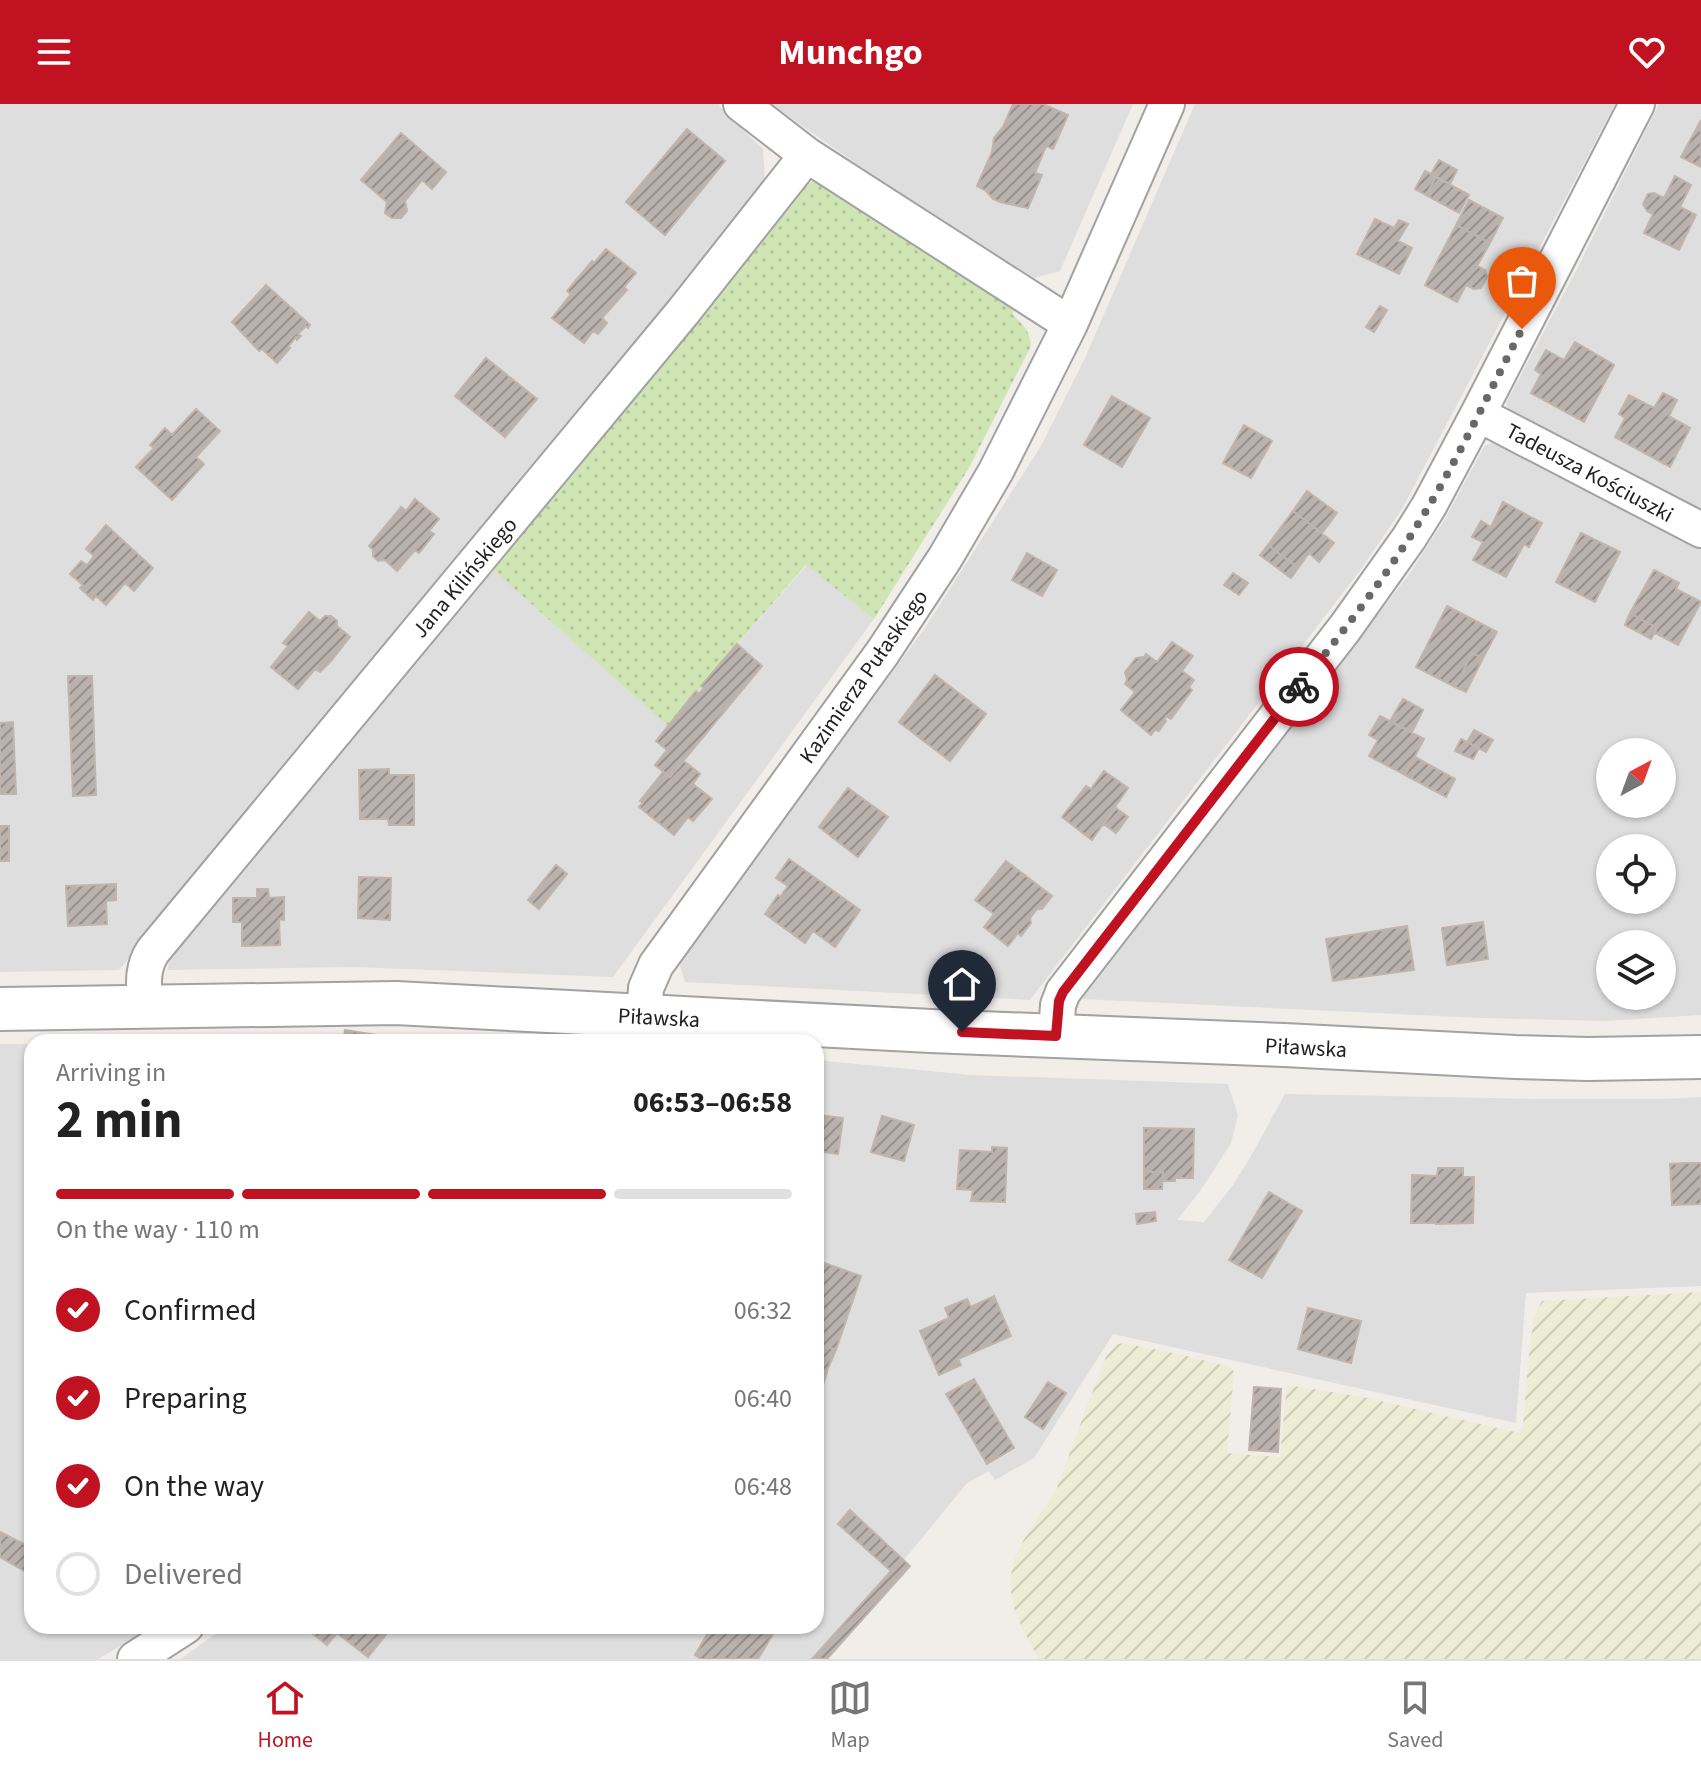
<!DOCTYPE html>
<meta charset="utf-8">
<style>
body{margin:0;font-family:"Source Sans 3",sans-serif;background:#f6f6f6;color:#222;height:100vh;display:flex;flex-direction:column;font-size:30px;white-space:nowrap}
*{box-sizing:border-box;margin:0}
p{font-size:26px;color:#767676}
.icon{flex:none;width:44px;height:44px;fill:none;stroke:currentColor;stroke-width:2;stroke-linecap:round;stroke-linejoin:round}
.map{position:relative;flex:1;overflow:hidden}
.panel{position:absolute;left:24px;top:930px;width:800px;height:600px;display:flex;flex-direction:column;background:#fff;border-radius:24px;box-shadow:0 2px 6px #0004}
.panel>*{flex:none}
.needle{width:52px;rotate:41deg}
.tools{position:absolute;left:1596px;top:634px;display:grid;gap:16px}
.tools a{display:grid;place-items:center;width:80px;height:80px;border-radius:50%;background:#fff;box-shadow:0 2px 6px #0004;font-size:40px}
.pin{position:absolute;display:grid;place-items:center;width:68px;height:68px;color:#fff;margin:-82px -34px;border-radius:50% 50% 50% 0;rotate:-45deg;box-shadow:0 0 8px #0007}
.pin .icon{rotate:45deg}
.courier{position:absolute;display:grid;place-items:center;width:80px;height:80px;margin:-40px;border:6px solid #c01221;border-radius:50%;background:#fff;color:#222;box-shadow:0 2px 10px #0007}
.overview em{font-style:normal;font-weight:700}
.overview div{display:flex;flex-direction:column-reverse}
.overview{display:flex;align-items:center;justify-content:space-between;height:136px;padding:0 32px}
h1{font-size:52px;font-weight:700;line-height:60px}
.bar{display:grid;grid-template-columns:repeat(4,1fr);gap:12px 8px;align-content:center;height:96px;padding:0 32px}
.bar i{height:10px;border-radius:6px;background:#e0e0e0}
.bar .current{background:#c01221}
.bar p{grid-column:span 4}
ol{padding:0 32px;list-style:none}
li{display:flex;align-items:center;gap:24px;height:88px}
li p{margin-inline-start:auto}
li .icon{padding:8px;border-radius:50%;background:#c01221;color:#fff;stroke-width:4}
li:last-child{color:#767676}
li i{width:44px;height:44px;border:4px solid #e0e0e0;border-radius:50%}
header{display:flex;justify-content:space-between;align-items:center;height:104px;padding:0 32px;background:#c01221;color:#fff;font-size:36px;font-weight:700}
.tab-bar{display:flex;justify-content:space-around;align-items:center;height:112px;border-top:2px solid #e0e0e0;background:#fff;font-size:22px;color:#767676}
.tab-bar a{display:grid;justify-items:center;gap:4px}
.tab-bar .current{color:#c01221}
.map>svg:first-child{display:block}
.residential{fill:#dfdede;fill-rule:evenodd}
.farmland{fill:url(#farmland-furrows)}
.grass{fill:url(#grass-dots)}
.building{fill:url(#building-hatch);stroke:#c1b4ac;stroke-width:2}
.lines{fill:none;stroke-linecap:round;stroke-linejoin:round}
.minor-casing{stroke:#a2a2a2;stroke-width:38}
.tertiary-casing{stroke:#a2a2a2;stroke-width:46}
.minor{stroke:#fff;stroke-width:34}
.tertiary{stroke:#fff;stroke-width:42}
.done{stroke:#6a6867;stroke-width:8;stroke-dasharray:0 14.4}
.route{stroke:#c01221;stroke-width:10}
.labels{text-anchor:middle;stroke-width:6;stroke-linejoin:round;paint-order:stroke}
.street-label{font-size:22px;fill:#212121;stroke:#fff}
</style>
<header><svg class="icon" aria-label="menu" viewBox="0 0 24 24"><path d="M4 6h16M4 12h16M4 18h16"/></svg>Munchgo<svg class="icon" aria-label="heart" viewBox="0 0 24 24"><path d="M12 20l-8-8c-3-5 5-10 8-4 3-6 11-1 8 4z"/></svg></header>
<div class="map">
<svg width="1701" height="1555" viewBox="0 0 1701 1555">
<defs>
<pattern id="farmland-furrows" width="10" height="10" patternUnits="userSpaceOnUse" patternTransform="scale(2)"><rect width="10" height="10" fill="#ededd6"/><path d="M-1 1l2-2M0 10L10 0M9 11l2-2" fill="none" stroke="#cbcbb7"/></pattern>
<pattern id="grass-dots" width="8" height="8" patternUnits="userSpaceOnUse" patternTransform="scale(2)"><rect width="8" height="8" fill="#d0e5b4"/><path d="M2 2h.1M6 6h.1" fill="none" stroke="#b2c49a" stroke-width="1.8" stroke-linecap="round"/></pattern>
<pattern id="building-hatch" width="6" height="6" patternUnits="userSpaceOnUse" patternTransform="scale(2)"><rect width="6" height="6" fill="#bab2ae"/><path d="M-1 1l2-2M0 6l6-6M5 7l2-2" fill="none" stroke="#97908d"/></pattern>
</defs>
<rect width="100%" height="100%" fill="#f1ede9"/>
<path class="residential" d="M0 0H717L763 45 765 78 565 328 119 866 0 868Z
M771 0H1133L1060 167 1034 174 861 63Z
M1195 0H1615L1402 405 1359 468 1030 896 685 878 678 855 923 527 1041 342 1085 254Z
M1659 0H1701V415L1512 314 1506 299 1576 167Z
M1501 337 1701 441V911L1606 917 1481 914 1082 895 1410 469 1445 415 1485 341ZM1610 648H1662V700H1610ZM1610 744H1662V796H1610ZM1610 840H1662V892H1610Z
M807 461 874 515 613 873 354 863 168 866 170 846 490 464 696 587Z
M0 940H32V1522H151L136 1533 98 1555H0Z
M816 956 971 971 1228 980 1238 1011 1231 1039 1201 1086 1177 1116 1204 1118 1233 1081 1251 1052 1285 990 1539 995H1663L1701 993V1182L1526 1189 1516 1319 1113 1230 1034 1354 995 1376 989 1367 967 1379 904 1456 910 1462 827 1555H181L226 1522H816Z"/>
<path class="farmland" d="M1701 1188V1555H1039L1023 1526 1015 1508 1011 1488V1471L1015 1453 1028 1428 1057 1384 1087 1302 1106 1253 1114 1241 1123 1239 1183 1251 1230 1263 1234 1268 1227 1349 1280 1353 1287 1281 1363 1293 1519 1329 1522 1326 1523 1321 1528 1260 1534 1212 1542 1197Z"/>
<path class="grass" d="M815 77 827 80 1017 201 1012 210C1022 219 1033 230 1030 244L969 364 874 515 806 461 737 540 668 622 489 462 800 82Z"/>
<path class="building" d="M1013 0H1043L1068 11 1053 45 1046 42 1035 69 1042 71 1028 104 1000 98 993 95 986 87 977 82 992 48 994 34 1003 23Z
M1701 16V63L1681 53Z
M687 25 725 57 665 131 626 98Z
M401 29 446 68 432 85 422 76 405 97 407 107 401 114H392L385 109 387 98 361 76Z
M1439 56 1457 66 1450 80 1431 70Z
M1425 67 1436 73 1426 91 1415 85Z
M1675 72 1691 81 1680 103 1696 111 1679 146 1644 129 1653 110 1647 107 1643 100 1648 90 1654 89 1664 94Z
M1436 73 1469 91 1459 109 1426 91Z
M1469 96 1503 114 1490 139 1456 121Z
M1375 115 1394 124 1399 116 1408 120 1398 137 1412 144 1399 170 1357 150Z
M1456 121 1490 139 1477 162 1485 166 1487 173 1481 184 1474 185 1466 181 1457 198 1425 181Z
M606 145 636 169 624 183 627 186 602 214 607 219 598 230 593 227 584 239 552 214 571 190 567 187 592 157 594 159Z
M266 181 310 221 308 224 306 222 298 230 301 232 297 236 296 233 288 243 290 244 277 259 262 245 259 247 232 218Z
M1380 202 1387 206 1374 228 1366 223Z
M1575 238 1614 261 1584 318 1531 289 1541 270 1535 266 1546 246 1564 256Z
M486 254 537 295 505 333 455 292Z
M1663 289 1677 296 1669 312 1690 324 1670 363 1615 333 1625 314 1619 310 1629 291 1654 304Z
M1112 292 1150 314 1122 363 1084 341Z
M196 305 220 327 196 353 204 360 172 396 136 363 154 344 150 341 165 324 172 331Z
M1244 321 1272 337 1251 374 1223 359Z
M1307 387 1337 409 1322 429 1293 407Z
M415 395 439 415 429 427 434 430 419 449 415 446 397 467 385 456 378 457 373 452V446L369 442 401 403 406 407Z
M1503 398 1542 419 1529 443 1524 440 1506 473 1473 456 1483 438 1472 433 1481 417 1491 423Z
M1293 407 1334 439 1319 458 1309 449 1298 464 1268 441Z
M106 421 153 464 134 487 125 479 106 501 96 492 93 496 80 484 83 481 70 470 81 457 87 461 94 452 86 445Z
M1581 429 1620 448 1595 498 1556 478Z
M1268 441 1298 464 1291 474 1260 451Z
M1027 449 1057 466 1042 492 1012 476Z
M1654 466 1679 479 1676 485 1701 498 1678 541 1655 529 1657 524 1630 509Z
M1233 469 1248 479 1239 491 1224 481Z
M1447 502 1497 528 1483 554 1472 549 1455 583 1416 563Z
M309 508 320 517 325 512H331L337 517V522L350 533 331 557 320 568 315 565 298 585 271 563 288 542 283 539Z
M1630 509 1657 524 1651 535 1625 521Z
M1172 538 1193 552 1182 567 1194 576 1189 583 1192 586 1171 615 1166 612 1165 615 1166 617 1159 627 1155 626 1151 631 1121 606 1135 588 1125 580 1127 576 1125 568 1136 554 1144 553 1146 550 1157 558Z
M737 540 762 562 670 673 655 661 667 646 656 637 696 587 699 590 704 584 701 582Z
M1472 549 1483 554 1466 588 1455 583Z
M935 571 986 610 950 657 899 618Z
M68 572H92L96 691 73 692Z
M1403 595 1423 606 1412 628 1390 617Z
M1380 612 1424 635 1405 671 1369 652 1378 636 1369 631Z
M13 618 16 690H0V619Z
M1474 626 1493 636 1486 648 1467 638Z
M1461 635 1479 644 1473 655 1455 647Z
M1415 653 1455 675 1446 693 1405 671Z
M684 657 700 670 693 680 712 695 693 717 688 713 674 731 639 703 643 699 640 697 663 668 670 673Z
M389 665V671H414V721H389L388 715H360L359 666Z
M1104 667 1128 684 1092 736 1062 713 1086 682 1091 685Z
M848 684 888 713 858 753 819 723Z
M1116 704 1128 713 1116 729 1104 720Z
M0 722H9V757H0Z
M789 755 860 806 835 843 813 827 805 839 765 810 778 791 780 793 788 782 776 774Z
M1006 757 1052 792 1042 805H1037L1030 814 1031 819 1021 832 1018 829 1008 842 984 823 994 810 975 796Z
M556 761 567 770 539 805 528 796Z
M359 773 391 774 390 816 358 814Z
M116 780V796L106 797 107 820 68 822 66 782Z
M257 785H268L269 794 284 793V816L279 815 280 841 242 842V818H233V794H257Z
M1483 818 1488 855 1447 861 1442 824Z
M1407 822 1414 866 1333 877 1326 835Z
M345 926 420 938H343Z
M820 1011 843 1014 838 1050 816 1047Z
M882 1012 914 1021 904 1057 871 1048Z
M1144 1024 1194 1025 1193 1074H1175V1077H1162L1163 1068H1144Z
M992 1043 1007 1044 1005 1098 971 1097 973 1086 957 1085 960 1046 992 1048Z
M1686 1059H1701V1100L1672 1101 1670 1060Z
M1438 1064H1463V1073H1474L1473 1119 1436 1120V1119H1411L1412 1071 1437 1072Z
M1144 1068H1163L1162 1085H1144Z
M1269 1088 1302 1107 1262 1174 1229 1156Z
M1155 1108 1156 1117 1137 1120 1136 1110Z
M816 1156 861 1172 836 1246 816 1239Z
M994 1192 1011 1232 958 1255 961 1261 939 1271 920 1227 949 1214 945 1204 967 1195 971 1203Z
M1308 1204 1361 1217 1351 1259 1298 1245Z
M816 1239 836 1246 828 1264 817 1302Z
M974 1275 1014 1344 987 1360 946 1290Z
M1048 1278 1066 1289 1043 1325 1025 1313Z
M1254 1283 1281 1285 1278 1348 1249 1346Z
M850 1406 910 1462 827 1555H812L891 1467 838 1420Z
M0 1428 32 1444V1466L30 1470 0 1453Z
M303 1522H393L368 1553 337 1529 327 1541Z
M712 1522H778L758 1555H701L695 1551Z"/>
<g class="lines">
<g class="minor-casing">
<path id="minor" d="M741 0 807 51 1070 220
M1478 310 1701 426
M145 903C144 882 141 865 153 847L683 208 807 51
M644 913 646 884 656 861 883 548 945 454 996 367 1070 220 1167 0
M1056 932 1058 901 1063 888 1345 524 1409 434 1429 402 1478 310 1637 0
M135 1555 186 1522"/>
</g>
<g class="tertiary-casing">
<path id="tertiary" d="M0 905 396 899 931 927 1284 941 1515 953 1588 955 1701 953"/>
</g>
<use href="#minor" class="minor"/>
<use href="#tertiary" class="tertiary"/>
</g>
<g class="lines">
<path class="done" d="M1299 583C1341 530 1383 477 1418 420 1457 358 1488 290 1522 225"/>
<path class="route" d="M962 928 1056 932 1059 897 1063 888 1299 583"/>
</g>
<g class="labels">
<g class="street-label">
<text transform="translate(1590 368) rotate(28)" y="8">Tadeusza Kościuszki</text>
<text transform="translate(464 473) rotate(-50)" y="8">Jana Kilińskiego</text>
<text transform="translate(863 572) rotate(-55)" y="8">Kazimierza Pułaskiego</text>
<text transform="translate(659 913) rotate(3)" y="8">Piławska</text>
<text transform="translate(1306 943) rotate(3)" y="8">Piławska</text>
</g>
</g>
</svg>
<div class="tools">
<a><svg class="needle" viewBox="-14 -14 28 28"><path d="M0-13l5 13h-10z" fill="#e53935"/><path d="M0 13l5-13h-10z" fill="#767676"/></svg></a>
<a><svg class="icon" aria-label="locate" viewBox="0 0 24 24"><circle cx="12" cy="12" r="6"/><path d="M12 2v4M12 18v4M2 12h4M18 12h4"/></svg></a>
<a><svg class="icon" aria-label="layers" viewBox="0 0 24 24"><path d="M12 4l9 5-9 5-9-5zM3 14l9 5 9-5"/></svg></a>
</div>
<div class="pin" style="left:1522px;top:225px;background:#ea580c"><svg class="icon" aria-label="bag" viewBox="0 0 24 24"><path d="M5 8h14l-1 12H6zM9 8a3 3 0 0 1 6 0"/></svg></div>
<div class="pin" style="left:962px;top:928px;background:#1f2937"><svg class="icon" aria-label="home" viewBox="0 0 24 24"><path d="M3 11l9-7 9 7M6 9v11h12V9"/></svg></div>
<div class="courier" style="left:1299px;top:583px"><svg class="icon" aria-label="bike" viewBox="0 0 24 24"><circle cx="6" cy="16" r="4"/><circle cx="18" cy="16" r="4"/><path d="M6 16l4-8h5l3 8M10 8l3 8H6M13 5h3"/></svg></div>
<section class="panel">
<div class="overview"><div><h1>2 min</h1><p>Arriving in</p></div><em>06:53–06:58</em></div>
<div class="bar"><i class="current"></i><i class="current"></i><i class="current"></i><i></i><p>On the way · 110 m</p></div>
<ol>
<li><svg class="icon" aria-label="check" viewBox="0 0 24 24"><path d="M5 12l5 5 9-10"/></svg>Confirmed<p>06:32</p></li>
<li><svg class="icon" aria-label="check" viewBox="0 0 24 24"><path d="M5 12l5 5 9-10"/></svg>Preparing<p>06:40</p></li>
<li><svg class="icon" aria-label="check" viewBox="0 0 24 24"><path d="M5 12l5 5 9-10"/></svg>On the way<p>06:48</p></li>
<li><i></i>Delivered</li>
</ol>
</section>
</div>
<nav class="tab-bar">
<a class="current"><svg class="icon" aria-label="home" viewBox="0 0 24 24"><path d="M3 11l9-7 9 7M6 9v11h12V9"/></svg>Home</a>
<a><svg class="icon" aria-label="map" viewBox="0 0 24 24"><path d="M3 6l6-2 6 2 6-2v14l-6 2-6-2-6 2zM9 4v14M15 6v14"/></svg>Map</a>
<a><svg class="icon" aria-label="saved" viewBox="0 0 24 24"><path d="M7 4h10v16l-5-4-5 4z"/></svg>Saved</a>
</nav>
